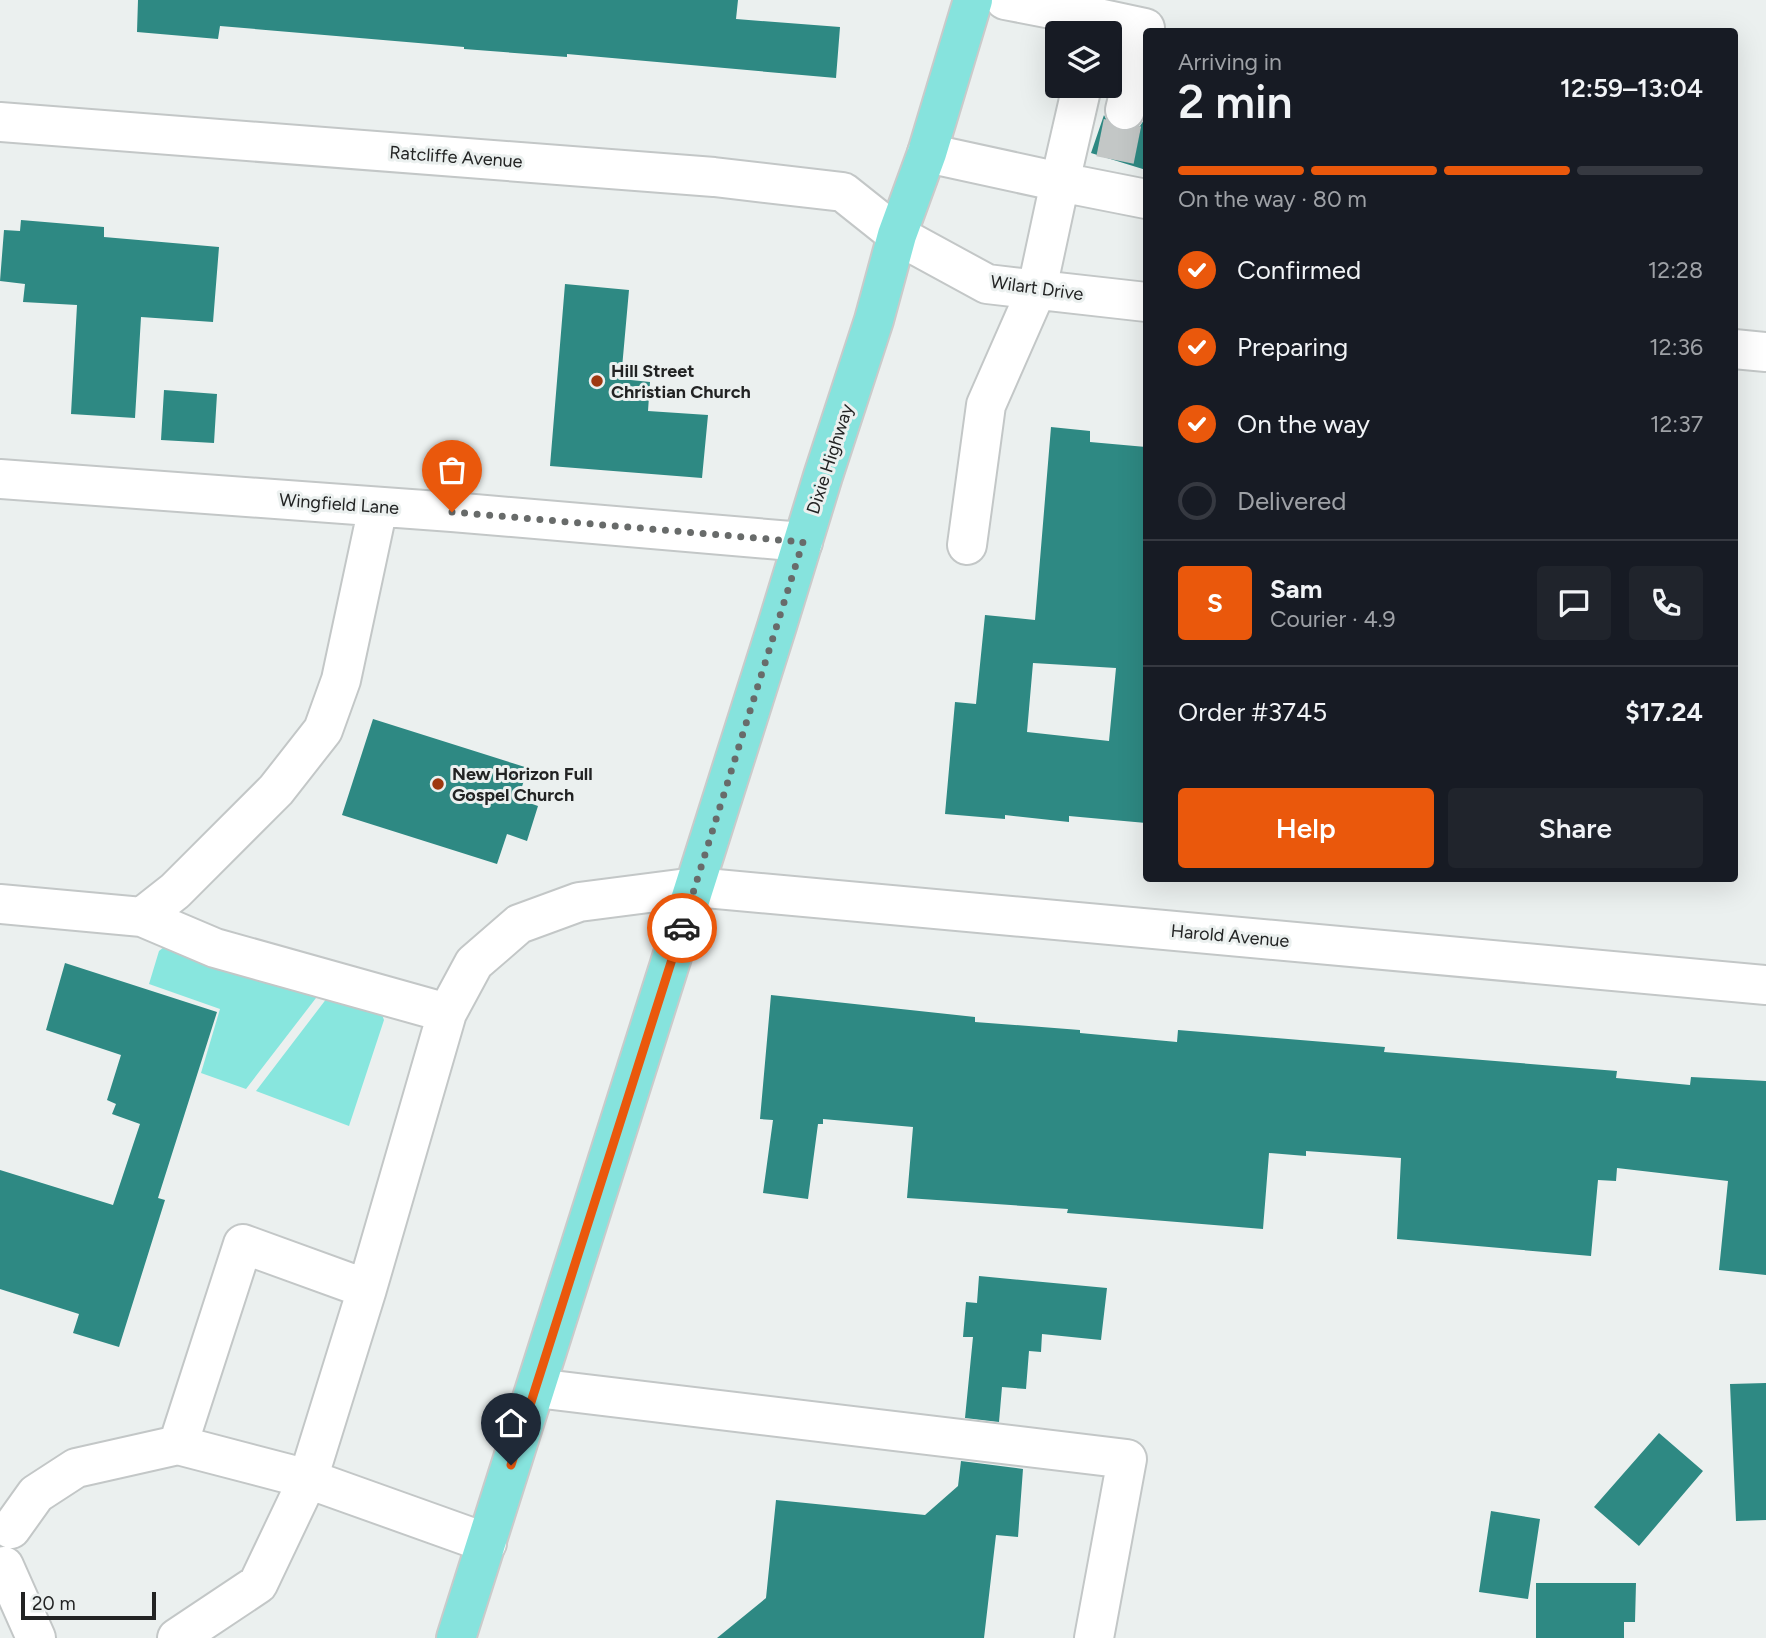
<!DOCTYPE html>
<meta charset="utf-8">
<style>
body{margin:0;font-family:Figtree,sans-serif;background:#20242c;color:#f1f3f6;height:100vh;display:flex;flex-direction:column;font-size:26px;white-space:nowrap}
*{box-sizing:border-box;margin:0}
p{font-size:23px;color:#9ea1a6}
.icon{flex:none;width:38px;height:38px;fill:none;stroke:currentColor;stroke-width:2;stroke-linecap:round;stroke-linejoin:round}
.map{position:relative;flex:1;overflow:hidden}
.sheet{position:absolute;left:1143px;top:28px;width:595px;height:854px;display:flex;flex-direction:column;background:#171b24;border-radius:7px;box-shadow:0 7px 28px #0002}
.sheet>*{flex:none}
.fabs{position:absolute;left:1045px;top:21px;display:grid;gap:14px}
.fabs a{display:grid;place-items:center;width:77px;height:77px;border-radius:7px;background:#171b24;box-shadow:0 7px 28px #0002;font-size:35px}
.scale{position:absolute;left:21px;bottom:18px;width:135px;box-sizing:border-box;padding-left:7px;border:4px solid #222323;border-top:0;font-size:19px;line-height:24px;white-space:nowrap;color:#222323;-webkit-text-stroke:5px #ebf0ef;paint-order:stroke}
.pin{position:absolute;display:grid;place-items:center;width:60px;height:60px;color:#fff;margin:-72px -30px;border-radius:50% 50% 50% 0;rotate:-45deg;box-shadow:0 0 7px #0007}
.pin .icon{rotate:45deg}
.courier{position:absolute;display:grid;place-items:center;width:70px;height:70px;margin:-35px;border:5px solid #ea580c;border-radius:50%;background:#fff;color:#222;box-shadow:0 2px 9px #0007}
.head em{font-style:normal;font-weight:600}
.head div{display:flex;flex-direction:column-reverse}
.head{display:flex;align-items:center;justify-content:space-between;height:119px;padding:0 35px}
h1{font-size:46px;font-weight:600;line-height:52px}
.bar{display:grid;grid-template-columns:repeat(4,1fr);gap:10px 7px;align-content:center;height:84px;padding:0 35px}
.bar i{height:9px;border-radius:5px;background:#363941}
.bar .selected{background:#ea580c}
.bar p{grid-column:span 4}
.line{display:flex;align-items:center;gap:18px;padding:0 35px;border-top:2px solid #363941}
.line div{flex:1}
.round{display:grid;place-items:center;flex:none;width:74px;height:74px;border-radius:7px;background:#20242c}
ol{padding:0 35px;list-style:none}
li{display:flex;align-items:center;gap:21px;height:77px}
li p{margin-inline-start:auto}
li .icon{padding:7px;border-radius:50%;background:#ea580c;color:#fff;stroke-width:4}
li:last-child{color:#9ea1a6}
li i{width:38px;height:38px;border:4px solid #363941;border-radius:50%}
.action{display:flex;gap:14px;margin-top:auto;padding:14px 35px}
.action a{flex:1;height:80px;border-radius:7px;background:#ea580c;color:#fff;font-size:28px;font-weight:600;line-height:80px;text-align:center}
.action a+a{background:#20242c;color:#f1f3f6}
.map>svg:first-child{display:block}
.green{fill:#88e6de}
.building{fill:#2e8983;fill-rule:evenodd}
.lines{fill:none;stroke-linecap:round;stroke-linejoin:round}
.minor-tunnel{stroke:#c3c7c6;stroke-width:38;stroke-dasharray:38 19;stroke-linecap:butt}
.minor-casing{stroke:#c3c7c7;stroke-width:42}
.major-casing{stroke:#cacaca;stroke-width:42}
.minor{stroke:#fff;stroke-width:38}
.major{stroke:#86e3dd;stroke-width:38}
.done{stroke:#686b6a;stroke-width:7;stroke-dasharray:0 12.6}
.route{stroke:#ea580c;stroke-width:9}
.poi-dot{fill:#9e3810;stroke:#ebf0ef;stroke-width:2.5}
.labels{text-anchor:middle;stroke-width:6;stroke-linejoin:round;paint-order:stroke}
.street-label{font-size:18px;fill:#222323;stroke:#ebf0ef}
.poi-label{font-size:18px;font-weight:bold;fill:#222323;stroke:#ebf0ef;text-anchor:start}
</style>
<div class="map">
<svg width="1766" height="1638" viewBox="0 0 1766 1638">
<rect width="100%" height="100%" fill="#ebf0ef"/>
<path class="green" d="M164 947 307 989 316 998 246 1089 201 1073 220 1009 149 984 159 951Z
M327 998 381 1012 384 1020 349 1126 256 1091Z"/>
<path class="building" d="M138 0H738L736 19 840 27 836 78 567 54V57L464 49V47L430 44 220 26 218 39 137 32Z
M1104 115 1109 125 1120 131H1132L1140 126 1146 117V170L1091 153Z
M21 220 104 227V237L219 247 213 322 141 317 135 418 71 414 77 305 23 302 25 284 0 281 4 230 20 231Z
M565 284 629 290 621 379 650 382 648 411 708 415 702 478 550 466Z
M164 390 217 394 214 443 161 440Z
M1051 427 1090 431V442L1146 447V823L1069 816V822L1005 815V819L945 814 955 702 976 704 985 615 1035 620ZM1033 663 1116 668 1109 741 1027 732Z
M373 719 528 768 518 799 538 806 527 841 507 834 497 864 342 815Z
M65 963 217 1012 158 1198 165 1200 119 1347 73 1333 79 1314 0 1289V1170L113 1205 140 1124 112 1114 116 1104 107 1100 121 1055 46 1030Z
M771 995 975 1017V1022L1080 1030V1033L1177 1042 1178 1030 1385 1047 1384 1052 1617 1071 1616 1078 1690 1085 1691 1077 1766 1081V1275L1719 1270 1728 1181 1617 1168 1616 1181 1598 1180 1591 1256 1397 1239 1401 1158 1306 1151V1156L1269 1153 1263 1229 1067 1213 1068 1209 907 1198 913 1127 823 1119V1124H818L808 1199 763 1193 773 1120 760 1119Z
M979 1276 1107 1288 1101 1340 1042 1334 1041 1352 1029 1351 1026 1389 1002 1387 999 1422 965 1418 973 1337H963L966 1302 977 1303Z
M1766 1383V1520L1736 1521 1730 1384Z
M1659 1433 1703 1471 1639 1546 1594 1507Z
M961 1461 1023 1469 1018 1537 996 1535 984 1638H717L766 1598 776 1500 925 1515 958 1486Z
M1491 1511 1540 1519 1528 1599 1479 1592Z
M1536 1583H1636L1635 1622H1624V1638H1536Z"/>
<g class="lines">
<path class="minor-tunnel" d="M1115 160 1125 110"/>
<g class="minor-casing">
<path id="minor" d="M1005 0 1098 18 1094 33
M1098 18 1145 28 1125 110
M0 122 714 177 843 192 897 235 987 284 1146 302
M927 153 1060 182 1082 86
M1734 349 1766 352
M0 479 452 512 803 542
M967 545 986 405 1037 289 1060 182 1146 199
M0 904 142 917 175 891 276 790 323 730 341 680 378 507
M142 917 215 948 447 1013
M367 1289 447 1013 474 963 519 924 579 902 695 887 1766 985
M536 1388 1127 1459 1094 1638
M11 1529 36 1494 76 1468 178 1445
M4 1566 36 1638
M177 1638 258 1584 308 1479 367 1289 243 1244 178 1445 308 1479 487 1543"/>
</g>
<g class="major-casing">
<path id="major" d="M456 1638 777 626 823 476 874 320 897 235 927 153 973 0"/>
</g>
<use href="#minor" class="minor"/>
<use href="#major" class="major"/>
</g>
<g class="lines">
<path class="done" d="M452 512 803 542 682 928"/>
<path class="route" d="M511 1465 682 928"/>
</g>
<g class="poi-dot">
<circle cx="597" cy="381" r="7"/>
<circle cx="438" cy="784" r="7"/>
</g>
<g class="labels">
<g class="street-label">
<text transform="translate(456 157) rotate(4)" y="6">Ratcliffe Avenue</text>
<text transform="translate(1037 288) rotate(8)" y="6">Wilart Drive</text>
<text transform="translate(830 459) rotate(-72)" y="6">Dixie Highway</text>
<text transform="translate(339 504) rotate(4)" y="6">Wingfield Lane</text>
<text transform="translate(1230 936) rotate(5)" y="6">Harold Avenue</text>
</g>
<g class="poi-label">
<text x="611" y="377">Hill Street<tspan x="611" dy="21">Christian Church</tspan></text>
<text x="452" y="780">New Horizon Full<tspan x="452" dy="21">Gospel Church</tspan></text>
</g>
</g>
</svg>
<div class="fabs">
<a><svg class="icon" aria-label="layers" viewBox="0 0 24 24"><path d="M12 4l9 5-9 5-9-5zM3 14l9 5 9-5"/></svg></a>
</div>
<div class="scale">20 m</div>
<div class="pin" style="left:452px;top:512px;background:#ea580c"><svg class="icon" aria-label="bag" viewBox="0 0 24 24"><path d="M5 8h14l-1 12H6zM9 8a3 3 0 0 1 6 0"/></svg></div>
<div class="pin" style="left:511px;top:1465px;background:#1f2937"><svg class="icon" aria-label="home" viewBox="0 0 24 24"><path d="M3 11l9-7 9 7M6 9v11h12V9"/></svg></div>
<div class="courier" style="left:682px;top:928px"><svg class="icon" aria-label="car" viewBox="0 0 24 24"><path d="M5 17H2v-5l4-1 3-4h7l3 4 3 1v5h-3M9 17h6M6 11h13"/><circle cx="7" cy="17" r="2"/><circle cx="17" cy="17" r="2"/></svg></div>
<section class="sheet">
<div class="head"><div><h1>2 min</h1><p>Arriving in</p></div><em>12:59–13:04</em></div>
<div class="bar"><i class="selected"></i><i class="selected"></i><i class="selected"></i><i></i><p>On the way · 80 m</p></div>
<ol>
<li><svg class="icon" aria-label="check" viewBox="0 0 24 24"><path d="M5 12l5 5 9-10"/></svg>Confirmed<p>12:28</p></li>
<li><svg class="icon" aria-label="check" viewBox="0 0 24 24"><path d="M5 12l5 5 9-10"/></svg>Preparing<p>12:36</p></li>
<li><svg class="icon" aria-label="check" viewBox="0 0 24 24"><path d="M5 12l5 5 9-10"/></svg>On the way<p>12:37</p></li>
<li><i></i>Delivered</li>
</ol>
<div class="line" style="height:126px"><b class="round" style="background:#ea580c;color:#fff">S</b><div><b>Sam</b><p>Courier · 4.9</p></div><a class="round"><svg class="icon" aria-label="chat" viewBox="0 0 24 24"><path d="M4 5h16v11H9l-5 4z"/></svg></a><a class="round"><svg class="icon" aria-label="phone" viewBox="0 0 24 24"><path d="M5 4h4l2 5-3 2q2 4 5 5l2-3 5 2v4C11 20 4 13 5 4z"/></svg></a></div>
<div class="line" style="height:91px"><div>Order #3745</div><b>$17.24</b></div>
<div class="action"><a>Help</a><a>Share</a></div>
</section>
</div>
